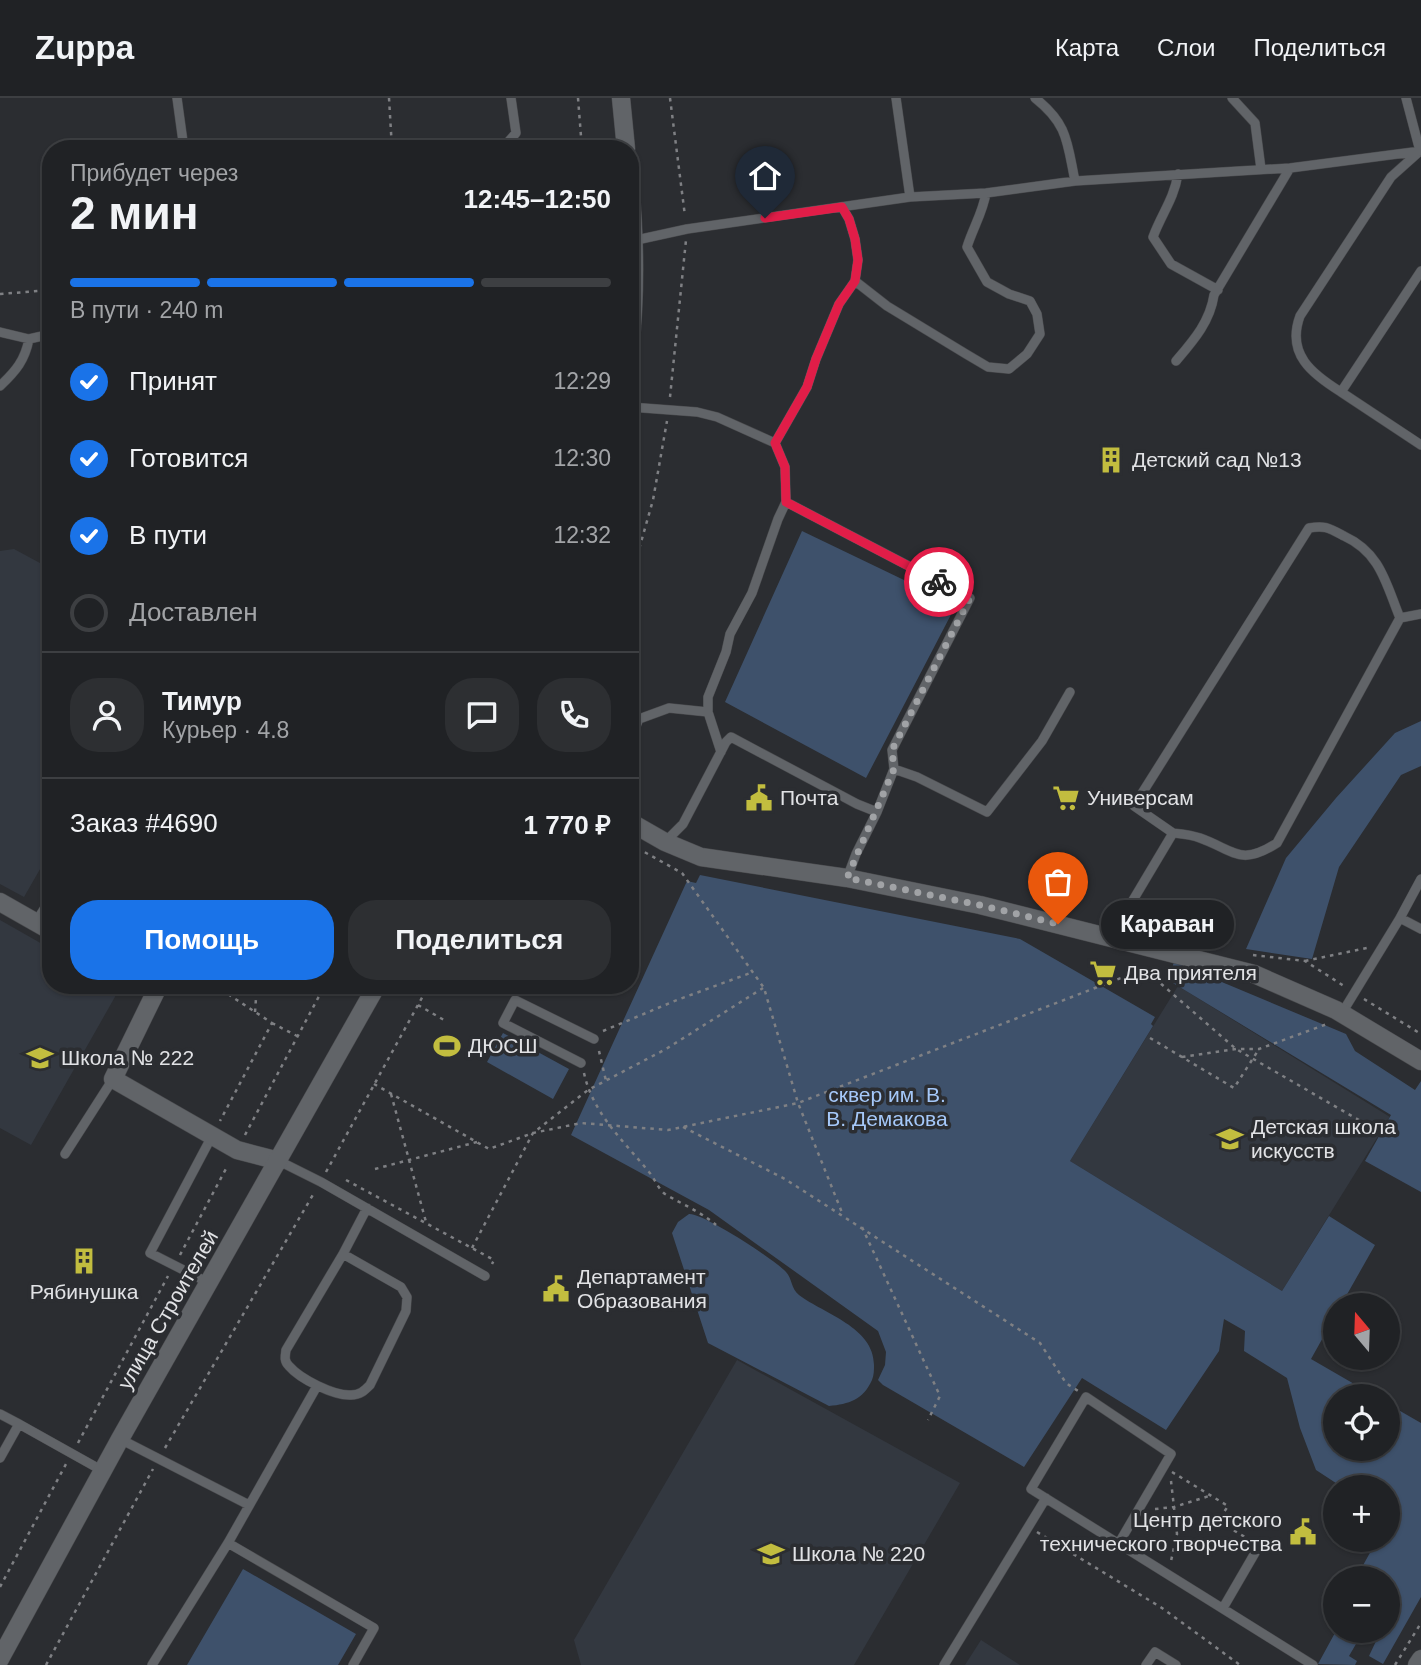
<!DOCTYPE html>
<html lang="ru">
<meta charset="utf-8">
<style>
body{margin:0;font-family:Helvetica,sans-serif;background:#2d2f32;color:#f1f3f6;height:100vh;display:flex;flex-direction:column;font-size:26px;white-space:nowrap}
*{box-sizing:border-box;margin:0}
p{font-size:23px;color:#a2a4a7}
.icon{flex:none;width:38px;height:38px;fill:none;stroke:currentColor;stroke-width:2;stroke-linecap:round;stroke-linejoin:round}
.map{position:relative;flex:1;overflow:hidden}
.details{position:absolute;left:42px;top:42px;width:597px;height:854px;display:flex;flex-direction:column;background:#202225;border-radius:28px;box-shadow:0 2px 5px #0004,0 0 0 2px #3d3f42}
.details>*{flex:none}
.needle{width:46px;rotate:341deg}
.fabs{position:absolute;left:1323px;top:1195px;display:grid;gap:14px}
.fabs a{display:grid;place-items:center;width:77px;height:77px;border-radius:50%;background:#202225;box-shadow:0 2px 5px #0004,0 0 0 2px #3d3f42;font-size:35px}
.pin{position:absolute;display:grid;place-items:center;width:60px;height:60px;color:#fff;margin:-72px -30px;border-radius:50% 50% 50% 0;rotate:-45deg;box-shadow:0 0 7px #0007}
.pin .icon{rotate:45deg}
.courier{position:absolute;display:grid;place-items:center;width:70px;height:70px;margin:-35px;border:5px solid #e11d48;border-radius:50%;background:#fff;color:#222;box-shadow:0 2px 9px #0007}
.bubble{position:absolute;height:49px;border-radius:24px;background:#202225;box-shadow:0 2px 5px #0004,0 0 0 2px #3d3f42;font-size:23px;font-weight:800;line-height:49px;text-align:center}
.head em{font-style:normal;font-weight:800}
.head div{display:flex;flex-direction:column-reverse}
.head{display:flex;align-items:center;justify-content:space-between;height:119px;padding:0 28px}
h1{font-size:46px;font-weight:800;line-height:52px}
.bar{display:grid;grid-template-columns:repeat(4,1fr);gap:10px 7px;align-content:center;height:84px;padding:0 28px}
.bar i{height:9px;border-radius:5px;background:#3d3f42}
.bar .on{background:#1a73e8}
.bar p{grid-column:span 4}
.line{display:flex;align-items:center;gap:18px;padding:0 28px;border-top:2px solid #3d3f42}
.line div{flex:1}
.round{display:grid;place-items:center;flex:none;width:74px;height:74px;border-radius:28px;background:#2d2f32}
ol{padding:0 28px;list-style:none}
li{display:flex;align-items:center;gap:21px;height:77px}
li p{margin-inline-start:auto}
li .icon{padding:7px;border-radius:50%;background:#1a73e8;color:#fff;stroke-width:4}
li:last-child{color:#a2a4a7}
li i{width:38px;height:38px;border:4px solid #3d3f42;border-radius:50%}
.button{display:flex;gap:14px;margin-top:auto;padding:14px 28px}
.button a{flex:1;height:80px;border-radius:28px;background:#1a73e8;color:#fff;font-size:28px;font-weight:800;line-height:80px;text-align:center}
.button a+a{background:#2d2f32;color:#f1f3f6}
header{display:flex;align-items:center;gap:42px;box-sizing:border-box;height:98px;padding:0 35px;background:#202225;border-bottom:2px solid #3d3f42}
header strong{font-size:33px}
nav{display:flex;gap:38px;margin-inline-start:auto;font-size:24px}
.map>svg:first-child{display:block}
.built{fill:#333840}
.green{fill:#3e516b}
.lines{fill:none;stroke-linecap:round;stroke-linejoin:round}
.service-casing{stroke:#494a4d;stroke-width:10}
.minor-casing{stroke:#494a4d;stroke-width:19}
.tertiary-casing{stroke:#494a4d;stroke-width:19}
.path{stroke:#7f8084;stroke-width:2.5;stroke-dasharray:3.5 5;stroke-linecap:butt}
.service{stroke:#616468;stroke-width:9}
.minor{stroke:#616468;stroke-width:18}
.tertiary{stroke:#616468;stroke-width:18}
.done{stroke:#a1a3a6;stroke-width:7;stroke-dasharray:0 12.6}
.route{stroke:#e11d48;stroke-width:9}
.labels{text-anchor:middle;stroke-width:7;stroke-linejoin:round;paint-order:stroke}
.poi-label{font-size:21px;fill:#e1e2e5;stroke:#2b2d31;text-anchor:start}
.park-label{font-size:21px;fill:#a5c8f9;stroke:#2b2d31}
.street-label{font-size:21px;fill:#e1e2e5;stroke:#2b2d31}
</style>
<header>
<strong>Zuppa</strong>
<nav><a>Карта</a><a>Слои</a><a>Поделиться</a></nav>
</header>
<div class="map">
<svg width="1421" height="1567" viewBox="0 0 1421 1567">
<rect width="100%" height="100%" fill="#2b2d31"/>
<path class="built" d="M14 451 51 471V752L24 799 0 786V453Z
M0 822 51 851V887H116L120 890 31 1047 0 1030Z
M1178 888 1390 1019 1282 1193 1070 1063Z
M737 1262 960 1385 854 1567H581L574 1542Z
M981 1542 1020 1567H965Z"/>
<path class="green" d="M802 433 956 507 866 680 725 604Z
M1421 623V668L1401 677 1339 769 1312 861 1246 851 1286 760 1336 700 1395 635Z
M700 777 1020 841 1155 919 1151 926 1153 928 1070 1063 1282 1193 1329 1118 1375 1147 1341 1207 1335 1208V1218L1311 1261 1375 1298H1335V1351H1388V1306L1421 1325V1499L1383 1566 1369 1558 1377 1541 1363 1534 1388 1533V1480H1356L1377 1442H1388V1423L1392 1416 1388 1406V1390L1342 1389 1316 1372 1300 1330 1287 1280 1244 1253 1245 1233 1224 1221 1219 1253 1166 1332 1082 1280 1024 1369 883 1287 878 1282 885 1267 886 1254 878 1233 709 1112 571 1037 687 783 696 785Z
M1174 864 1346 936 1355 953 1415 992 1421 983V1094L1365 1063 1391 1017 1168 882Z
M503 935 569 971 553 1001 487 964Z
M689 1116C703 1115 774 1161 786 1174 792 1180 791 1191 799 1197 824 1216 874 1229 874 1267 874 1272 874 1277 872 1282 863 1302 849 1306 829 1308L708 1245 672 1135 678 1124Z
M243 1471 356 1536 338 1567H187Z
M1336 1533H1353L1348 1542 1356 1546 1349 1558 1357 1563 1355 1567 1318 1566Z"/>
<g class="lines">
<g class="service-casing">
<path id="service" d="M177 0 184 51
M896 0 910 99
M1035 0C1068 26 1067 44 1075 83
M1232 0 1255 25 1261 71
M502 51 516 35 511 0
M1178 76C1174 101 1162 115 1153 139L1171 166 1218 192
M632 143 687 131 910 99 986 95 1075 83 1290 70 1421 53
M1421 173 1341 294 1421 347
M855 183 887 208 966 256 988 269 1009 271 1027 256 1040 236 1037 216 1030 203 1009 196 987 184 967 149C973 130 983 114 986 95
M0 234 29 241 51 236
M1176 263C1193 243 1210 224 1214 197L1290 70
M0 288C16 273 25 262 29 241
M1341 294C1312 276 1286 256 1300 218L1391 79 1420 53 1406 0
M630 309 697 314 717 319 775 345 785 369 786 404
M775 345 807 289 816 261 839 206 855 183 858 162 855 141 849 121 842 109
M630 642 639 621 669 610 708 614
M721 654 708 614V599L726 554 730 536 752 495 778 421 786 404 970 500 892 652 894 671 877 714
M894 671 917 679 987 714 1042 643 1070 594
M1173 735 1134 708 1309 430C1325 427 1329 430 1344 438 1381 455 1386 486 1400 520
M665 744 683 726 726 644 731 639 857 706 877 714 856 756 847 780
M1400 820 1421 831
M36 824 51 800
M1111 839 1173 735C1182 736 1192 737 1200 740 1234 752 1240 769 1277 745L1400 520 1421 516
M1342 915 1400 820 1421 781
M581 965 503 925 515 902 594 941
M65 1056 113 981
M279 1063 321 1084 485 1178
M343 1156 286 1252C285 1259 284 1263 289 1268 300 1281 334 1298 351 1297 360 1297 364 1293 370 1287L406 1213 407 1199 401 1189 343 1156 367 1110
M209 1185 150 1155 212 1038
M0 1316 19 1326
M120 1341 249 1407
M0 1360 19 1326 103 1373
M228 1445 374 1530 353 1567
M1119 1445 1171 1356 1086 1299 1031 1391 1313 1567
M1223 1510 1259 1448
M152 1567 228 1445 317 1288
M944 1567 1046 1400
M1146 1567 1155 1554 1176 1567"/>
</g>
<g class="minor-casing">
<path id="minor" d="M630 724 665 744 701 759 847 780 980 807 1254 876 1336 912 1421 963
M0 804 51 833
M146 887 156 893 113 981 237 1052 279 1063"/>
</g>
<g class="tertiary-casing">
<path id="tertiary" d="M621 0 626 51
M630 86C635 141 636 195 630 250
M0 1561 120 1341 377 887
M1417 1567 1421 1561"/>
</g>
<path class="path" d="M389 0 392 51
M578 0 582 51
M670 0 685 118
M0 196 51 192
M670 299 686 142
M630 483 653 402 667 323
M630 746 682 775 764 890 798 1005 843 1117
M1134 823 1150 832
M1253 857 1305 863 1344 888
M1305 863 1367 850
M214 887 272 925 220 1023
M1364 901 1421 936
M418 907 444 922
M255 914 257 887
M272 925 297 938
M603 933 677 902 753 874
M1150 940 1234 990 1259 951
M599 953 606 983
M1182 959 1236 951H1259L1327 926
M584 975C593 1016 623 1042 649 1074 655 1081 658 1091 665 1096 683 1107 700 1113 716 1127
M374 986 489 1051 533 1035 581 1025 668 1032 798 1005 1144 871 1236 951 1371 1029
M391 996 426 1124
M683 1029 785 1081 1040 1245 1066 1285 1078 1293
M245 1037 325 887
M375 1071 477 1044
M326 1074 429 887
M346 1082 494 1162 492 1166
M862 1129 940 1298 928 1322
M472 1150 533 1035 588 992 666 951 763 890
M180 1157 228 1067
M78 1345 168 1178
M165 1350 314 1095
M1172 1374 1228 1408 1218 1423 1250 1442
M1171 1383 1177 1436 1171 1463
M1155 1411 1174 1409 1209 1398
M1037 1434 1162 1510 1240 1567
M0 1489 66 1366
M46 1567 153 1371
M1395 1567 1421 1525"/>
<use href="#service" class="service"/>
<use href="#minor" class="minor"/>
<use href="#tertiary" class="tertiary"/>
</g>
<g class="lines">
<path class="done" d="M939 484 970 500 892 652 894 671 847 780 980 807 1058 826"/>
<path class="route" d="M765 120 842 109 849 121 855 141 858 162 855 183 839 206 816 261 807 289 775 345 785 369 786 404 939 484"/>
</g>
<defs>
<g id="building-bare" transform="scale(2.1)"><path d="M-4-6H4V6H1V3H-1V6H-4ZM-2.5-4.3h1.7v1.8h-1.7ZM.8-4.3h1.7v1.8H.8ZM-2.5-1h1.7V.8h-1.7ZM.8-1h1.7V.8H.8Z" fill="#c2bd3f" stroke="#2b2d31" stroke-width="2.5" paint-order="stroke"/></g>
<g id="civic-bare" transform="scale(2.1)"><path d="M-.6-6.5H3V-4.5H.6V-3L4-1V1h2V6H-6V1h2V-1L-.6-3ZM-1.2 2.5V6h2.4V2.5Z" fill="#c2bd3f" stroke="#2b2d31" stroke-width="2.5" paint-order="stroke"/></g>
<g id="supermarket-bare" transform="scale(2.1)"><path d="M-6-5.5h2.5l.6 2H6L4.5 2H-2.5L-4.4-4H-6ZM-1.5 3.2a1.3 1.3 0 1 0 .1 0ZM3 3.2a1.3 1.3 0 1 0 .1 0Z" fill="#c2bd3f" stroke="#2b2d31" stroke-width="2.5" paint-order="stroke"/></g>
<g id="stadium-bare" transform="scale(2.1)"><path d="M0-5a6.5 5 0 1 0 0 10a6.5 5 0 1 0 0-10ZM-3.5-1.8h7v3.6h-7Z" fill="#c2bd3f" stroke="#2b2d31" stroke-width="2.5" paint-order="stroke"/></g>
<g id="school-bare" transform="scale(2.1)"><path d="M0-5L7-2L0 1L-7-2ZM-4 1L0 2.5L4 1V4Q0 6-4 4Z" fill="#c2bd3f" stroke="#2b2d31" stroke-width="2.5" paint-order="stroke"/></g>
</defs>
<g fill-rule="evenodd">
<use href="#building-bare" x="1111" y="362"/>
<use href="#civic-bare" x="759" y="700"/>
<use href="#supermarket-bare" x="1066" y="700"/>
<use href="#supermarket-bare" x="1103" y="875"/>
<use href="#stadium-bare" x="447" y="948"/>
<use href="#school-bare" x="40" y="960"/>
<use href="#school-bare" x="1230" y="1041"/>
<use href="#building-bare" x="84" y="1163"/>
<use href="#civic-bare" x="556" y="1191"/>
<use href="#civic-bare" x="1303" y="1434"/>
<use href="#school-bare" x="771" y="1456"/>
</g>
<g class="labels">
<g class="poi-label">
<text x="1132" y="369">Детский сад №13</text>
<text x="780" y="707">Почта</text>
<text x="1087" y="707">Универсам</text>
<text x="1124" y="882">Два приятеля</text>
<text x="468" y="955">ДЮСШ</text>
<text x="61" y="967">Школа № 222</text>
<text x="1251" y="1036">Детская школа<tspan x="1251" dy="24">искусств</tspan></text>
<text x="577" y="1186">Департамент<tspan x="577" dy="24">Образования</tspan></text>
<text x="84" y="1201" text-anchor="middle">Рябинушка</text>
<text x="1282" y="1429" text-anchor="end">Центр детского<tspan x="1282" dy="24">технического творчества</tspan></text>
<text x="792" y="1463">Школа № 220</text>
</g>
<g class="park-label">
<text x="887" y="1004">сквер им. В.<tspan x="887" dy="24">В. Демакова</tspan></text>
</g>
<g class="street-label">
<text transform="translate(168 1212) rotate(-60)" y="7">улица Строителей</text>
</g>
</g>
</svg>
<div class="fabs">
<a><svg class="needle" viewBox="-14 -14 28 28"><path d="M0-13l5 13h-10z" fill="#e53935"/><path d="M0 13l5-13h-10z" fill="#a2a4a7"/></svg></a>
<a><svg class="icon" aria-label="locate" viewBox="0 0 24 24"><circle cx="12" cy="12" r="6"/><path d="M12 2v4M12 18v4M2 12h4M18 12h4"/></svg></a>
<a>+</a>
<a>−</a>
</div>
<div class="pin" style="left:1058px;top:826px;background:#ea580c"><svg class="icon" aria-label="bag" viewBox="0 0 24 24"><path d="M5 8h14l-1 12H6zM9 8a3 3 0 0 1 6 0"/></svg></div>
<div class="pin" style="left:765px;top:120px;background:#1f2937"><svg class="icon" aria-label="home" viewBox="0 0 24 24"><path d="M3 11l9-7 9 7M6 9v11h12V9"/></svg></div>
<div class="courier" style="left:939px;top:484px"><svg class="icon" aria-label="bike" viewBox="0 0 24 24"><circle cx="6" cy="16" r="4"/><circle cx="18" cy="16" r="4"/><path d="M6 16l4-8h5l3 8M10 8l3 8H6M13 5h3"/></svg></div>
<div class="bubble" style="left:1101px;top:802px;width:133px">Караван</div>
<section class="details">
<div class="head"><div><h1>2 мин</h1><p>Прибудет через</p></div><em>12:45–12:50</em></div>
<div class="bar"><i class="on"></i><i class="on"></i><i class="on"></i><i></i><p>В пути · 240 m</p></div>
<ol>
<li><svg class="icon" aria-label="check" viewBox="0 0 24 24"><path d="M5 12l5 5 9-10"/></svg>Принят<p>12:29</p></li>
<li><svg class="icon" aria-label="check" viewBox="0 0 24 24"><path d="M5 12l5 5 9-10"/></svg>Готовится<p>12:30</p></li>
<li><svg class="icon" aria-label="check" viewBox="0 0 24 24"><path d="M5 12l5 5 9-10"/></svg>В пути<p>12:32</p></li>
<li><i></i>Доставлен</li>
</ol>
<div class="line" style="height:126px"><a class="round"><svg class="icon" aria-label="person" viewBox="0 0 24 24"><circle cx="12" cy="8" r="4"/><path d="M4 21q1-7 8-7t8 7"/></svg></a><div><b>Тимур</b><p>Курьер · 4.8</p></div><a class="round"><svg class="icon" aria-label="chat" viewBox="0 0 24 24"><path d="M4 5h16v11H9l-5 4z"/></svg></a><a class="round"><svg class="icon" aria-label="phone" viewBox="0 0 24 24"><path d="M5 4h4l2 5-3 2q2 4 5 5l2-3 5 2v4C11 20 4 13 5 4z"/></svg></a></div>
<div class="line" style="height:91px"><div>Заказ #4690</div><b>1 770 ₽</b></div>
<div class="button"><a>Помощь</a><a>Поделиться</a></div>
</section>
</div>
